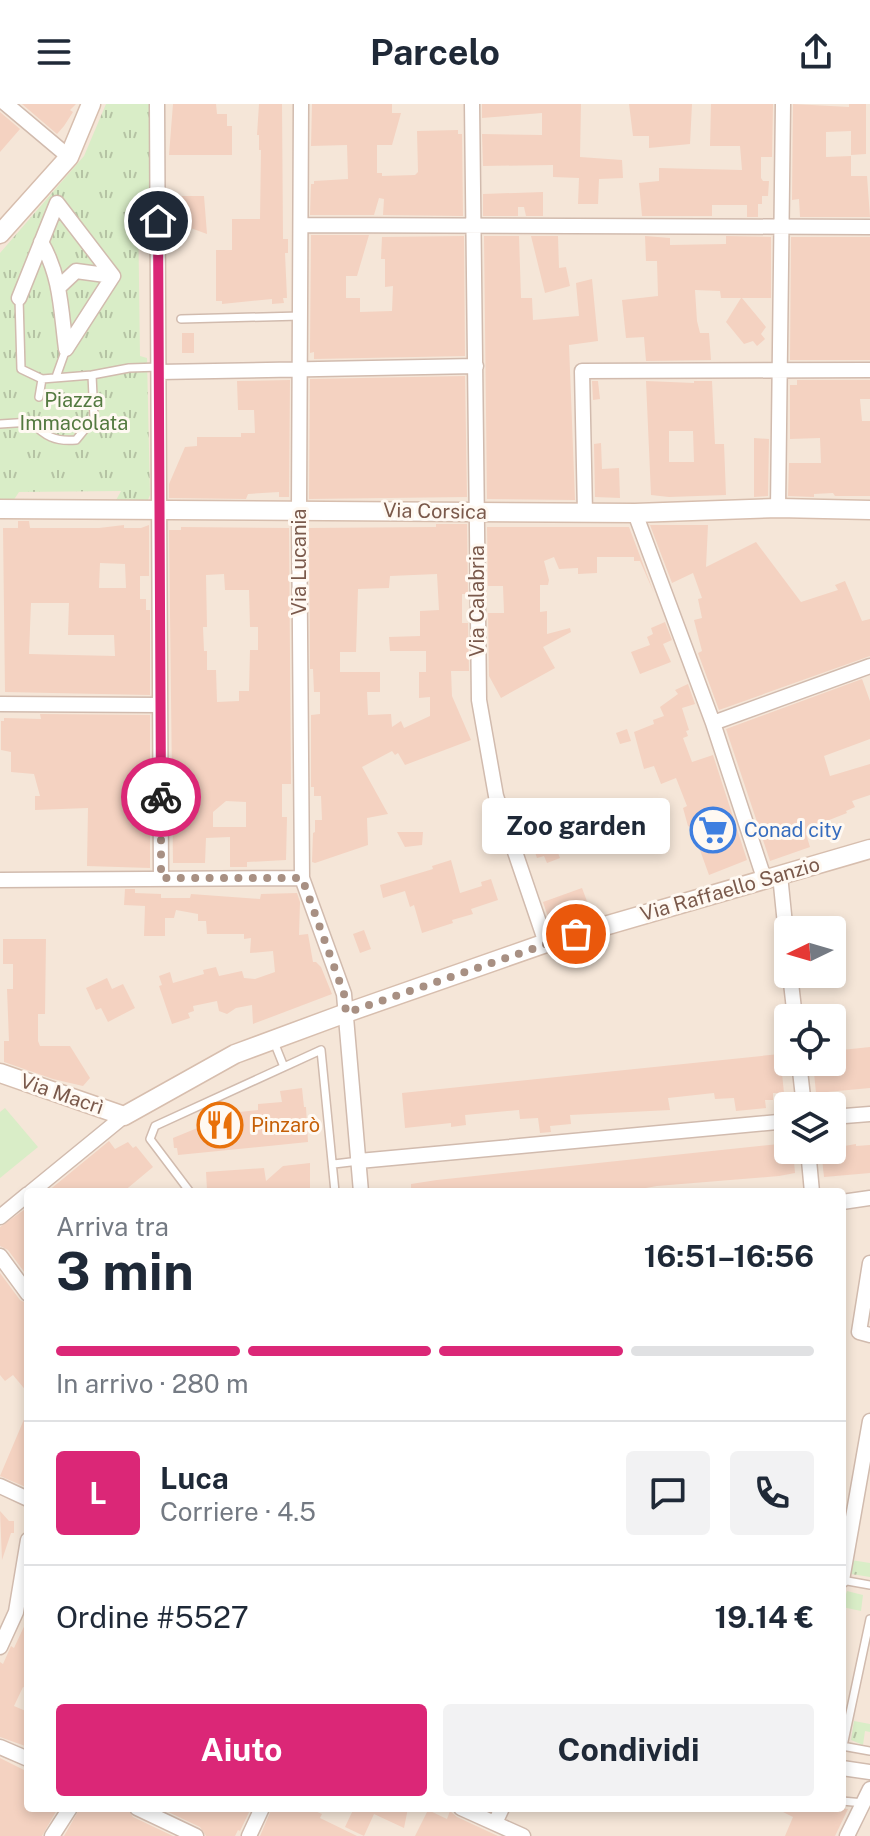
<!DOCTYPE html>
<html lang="it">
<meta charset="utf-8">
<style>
body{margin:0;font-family:"Public Sans",sans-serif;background:#f2f2f3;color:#1f2937;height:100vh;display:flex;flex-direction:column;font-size:30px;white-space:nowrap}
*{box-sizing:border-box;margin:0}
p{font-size:26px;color:#747a83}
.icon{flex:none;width:44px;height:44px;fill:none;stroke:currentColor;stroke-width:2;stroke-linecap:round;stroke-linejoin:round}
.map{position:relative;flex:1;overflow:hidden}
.side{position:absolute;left:24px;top:1084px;width:822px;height:624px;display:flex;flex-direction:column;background:#fff;border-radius:8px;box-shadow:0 4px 12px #0003}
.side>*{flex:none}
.needle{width:52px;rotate:265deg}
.fabs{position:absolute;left:774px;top:812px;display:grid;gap:16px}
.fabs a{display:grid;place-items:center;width:72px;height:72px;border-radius:8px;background:#fff;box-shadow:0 4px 12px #0003;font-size:40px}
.pin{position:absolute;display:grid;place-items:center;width:68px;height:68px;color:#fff;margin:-34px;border:4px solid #fff;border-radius:50%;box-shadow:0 2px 8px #0007}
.courier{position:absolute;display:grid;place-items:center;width:80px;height:80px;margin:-40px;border:6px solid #db2777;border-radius:50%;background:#fff;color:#222;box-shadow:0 2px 10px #0007}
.bubble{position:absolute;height:56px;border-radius:8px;background:#fff;box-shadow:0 4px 12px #0003;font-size:26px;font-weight:700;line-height:56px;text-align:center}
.overview em{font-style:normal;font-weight:700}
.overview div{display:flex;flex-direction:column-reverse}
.overview{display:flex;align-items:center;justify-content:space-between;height:136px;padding:0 32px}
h1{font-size:52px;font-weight:700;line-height:60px}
.bar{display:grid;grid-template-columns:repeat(4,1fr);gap:12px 8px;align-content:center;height:96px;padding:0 32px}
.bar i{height:10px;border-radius:6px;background:#e0e1e3}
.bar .active{background:#db2777}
.bar p{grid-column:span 4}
.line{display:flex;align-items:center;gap:20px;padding:0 32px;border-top:2px solid #e0e1e3}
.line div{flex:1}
.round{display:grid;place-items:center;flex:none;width:84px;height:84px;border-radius:8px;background:#f2f2f3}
.primary-button{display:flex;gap:16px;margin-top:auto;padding:16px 32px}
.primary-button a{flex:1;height:92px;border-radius:8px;background:#db2777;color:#fff;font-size:32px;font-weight:700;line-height:92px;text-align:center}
.primary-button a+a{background:#f2f2f3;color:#1f2937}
header{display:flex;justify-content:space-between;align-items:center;height:104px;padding:0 32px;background:#fff;font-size:36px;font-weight:700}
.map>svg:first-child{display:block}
.residential{fill:#f5e6d8;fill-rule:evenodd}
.grass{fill:url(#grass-tufts)}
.pitch{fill:#d9edc7}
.building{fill:#f4d2c1;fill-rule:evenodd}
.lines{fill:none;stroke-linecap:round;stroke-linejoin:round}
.lane-casing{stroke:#d1bbae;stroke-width:10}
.street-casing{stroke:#d1bbae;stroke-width:17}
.secondary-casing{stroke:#d7beae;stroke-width:21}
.lane{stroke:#fff;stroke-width:7}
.street{stroke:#fff;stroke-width:14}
.secondary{stroke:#fff;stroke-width:18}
.done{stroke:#a89083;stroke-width:8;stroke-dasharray:0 14.4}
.route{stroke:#db2777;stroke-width:10}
.labels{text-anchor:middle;stroke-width:6;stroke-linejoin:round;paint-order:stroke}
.park-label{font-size:20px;fill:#547a40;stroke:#fff9f2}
.street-label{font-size:20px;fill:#7a594b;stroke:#fff9f2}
.shop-label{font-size:20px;fill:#366cbe;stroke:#fff9f2;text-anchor:start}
.food-label{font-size:20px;fill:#c56008;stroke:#fff9f2;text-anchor:start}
</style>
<header><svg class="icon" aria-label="menu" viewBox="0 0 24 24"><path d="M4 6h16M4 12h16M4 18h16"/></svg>Parcelo<svg class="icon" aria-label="share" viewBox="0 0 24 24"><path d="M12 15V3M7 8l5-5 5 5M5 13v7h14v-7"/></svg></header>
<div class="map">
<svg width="870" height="1732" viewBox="0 0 870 1732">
<defs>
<pattern id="grass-tufts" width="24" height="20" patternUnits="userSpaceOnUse" patternTransform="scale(2)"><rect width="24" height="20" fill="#d9edc7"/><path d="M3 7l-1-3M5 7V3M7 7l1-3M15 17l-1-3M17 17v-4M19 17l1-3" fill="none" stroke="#b5c3a4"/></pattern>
</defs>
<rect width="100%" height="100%" fill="#fdf5ea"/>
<path class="residential" d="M0 0H870V1732H0ZM788 826H832V870H788ZM788 914H832V958H788ZM788 1002H832V1046H788ZM28 1088H842V1704H28Z"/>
<path class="grass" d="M106 0H152L155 91 138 99 140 252 147 254 150 391 148 396 115 398 121 387 19 388 13 397H0V149L84 52Z
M851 1456 870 1459V1473L851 1470 849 1466Z
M847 1487 863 1491 861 1507 842 1503Z
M854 1617 870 1620V1628L865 1627 863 1641 851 1636Z"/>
<path class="pitch" d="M5 1004 38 1043 0 1074V1008Z"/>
<path class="building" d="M22 0H76L70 6 73 8 64 22 57 30Z
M173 0H216L217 10H227V22H232V51H169Z
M259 0H282L283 135H288V149H285L287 194H283L284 199 272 200V195L222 200V197H216V146H232V115H260L261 46H259V31H257Z
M312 0H392V9H401L392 41H377V69H382V72L415 71 418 68 417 27 458 26V30H462L463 112 383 111 384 95 379 94 374 111H310L311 80H314V77L348 75 347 41 311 42Z
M482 0H581L580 53 622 56 623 74 599 75 598 100H578L579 74 553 73V61L483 62 482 30 542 31V9L482 14Z
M629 0H692L690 40 649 44V32H633Z
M711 0H773L772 53H761V74L763 77H769L768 92H762V100H758V113H747V101H712V112H642L639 79 659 77V64L742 66 740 42H710Z
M793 0 849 3V0H866V50L851 51V27L826 28V53L851 52V72H867L870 113H800L799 95 792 96Z
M0 8 20 25 0 48Z
M543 88V112H526L524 103H518V112H483V90Z
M175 92H204L207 130 177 119Z
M311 131H369L357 172H346V194H360V208L392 207 393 182 385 183V155H381L382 133 464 132 465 252 314 255V248L310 249V245Z
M484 132H519L521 194H532L533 216 579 212 576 179 592 175 598 237 569 241 575 396 487 395Z
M531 132H558L559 164 566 163 570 182 545 189Z
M645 132 670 134V141L726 140V132L771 133V194H742L766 223 761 230 765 235 757 242 753 237 744 240 726 218 741 194H721L720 187 695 186 697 217 700 229H709L711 256 646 257 644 233 626 234 622 196 658 192 657 157H646Z
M791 133H870V256H790Z
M182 229H194V249H182Z
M465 272 467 393 309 395 310 275Z
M290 276 289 393H279V388L248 390 246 395 169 394V380L185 343 197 342V333H241V329H255L254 306H238L237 277Z
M797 276H870V295H860L862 317H870V392H835L833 389 814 390V393L788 392 789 359H821L820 334 790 335V281H797Z
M592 277H598L600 295 593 296Z
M646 277 694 279V277H712L715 340H724L726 391 669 393 651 391ZM669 327H693L694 358H669Z
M754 334 769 335 768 392 754 393Z
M601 339 602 365 619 364 620 394 595 393 594 340Z
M18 417H29L30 424H99L124 421V424H141L149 421V472H140V495H146V506H150V591L5 588 3 424H18ZM100 459 125 460 126 484H99ZM31 499H69L68 531H114L115 552 29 550Z
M436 420H467L468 490H462V519H468L469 567H451L452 592 471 636 405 661 398 649 395 651 392 647 362 663 388 710 367 714 368 741 315 759 312 758 313 729 315 728V716H322L321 692H314V683H311V611L320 610V588H314L313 565H310L309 424 436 423ZM437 470 439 506 420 507V532L389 533 390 547H426V568H419V594L430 593V612L404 624 401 617 392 623 391 610 368 611 367 588H380V568H340V548H356L358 485 389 484 390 472Z
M650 421H708L706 463 756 438 801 498 838 486 835 481 845 477 862 517 870 515V552L719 606 698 549 702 547 694 516 702 514 698 495 702 494 693 469 672 479Z
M181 423 289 424 291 680H282V713H287L286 756 247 758V763H230V733L206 734 205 759H173L169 426H181ZM224 470 225 486H249L250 523H258V546H250L249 587H239V597L217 598 216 566H207V547H204L203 523H207L206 471ZM226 697 246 698V723H213V708Z
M487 423H629L654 489 640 457H634V453H597V469L578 470V464L559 465 554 453 544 457 549 476 548 481H540V508L547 507V530L570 524 571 528 543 543 555 564 501 594 489 572 488 509H504L503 482H488Z
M665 518 672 536 663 540 671 558 640 570 631 548 650 541 647 533 653 530 651 524Z
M862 575 870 597V635L824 652 830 672 870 660V691L852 697 855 703 846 707 847 709 819 720 822 725 806 730 810 743 770 757 726 625Z
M688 580 695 600 682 604 689 626 686 627 688 632 683 634 692 658 713 651 747 756 709 771 692 724 688 722 683 704 687 702 676 674 661 680 654 662 644 665 634 628 654 620 653 616 664 612 660 603 678 590 675 586Z
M40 610 150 611V764L87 762 88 704 35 706V692H40L34 670 11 668V648L1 646V617H4V614L41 615Z
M627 625 631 637 620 640 616 629Z
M555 718 560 730 563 732 573 728 578 742 558 749 560 754 547 759 544 752 537 754 528 728Z
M397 728H423L422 741 405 743Z
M451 756 460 789 482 782 481 778 491 775 498 796 471 805 473 810 452 816 453 819 422 829 414 801 410 803 405 787 383 794 380 781 433 765 432 762Z
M582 784 591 808 551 822 543 798Z
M125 785H135V789L161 790V794H190L191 790 260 795 261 790 297 789 300 798 299 831 308 830 313 858H316L321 863 332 890 253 920 252 901 236 904 227 910 219 907 217 897 193 902 194 907 188 909 190 914 172 920 159 882 162 881 159 872 170 868 173 879 204 870 203 866 216 863 219 872 242 867 244 874 255 875 275 868 273 847 250 849 251 834 244 835V830H207L206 817H198V810L176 806 174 814H165V832H144L145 802 124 801Z
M364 826 371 845 360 849 353 830Z
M3 835H46L45 910H38V937L40 942H70L90 974 83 982 53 975 4 958V937H9L7 885H13V860H3Z
M107 874 112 885 123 880 135 904 108 918 101 904 96 906 86 884Z
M870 943V984L816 989 813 958H832V947Z
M780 950 784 989H773V996H765L766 1004 736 1007 734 994 715 995 714 989 668 994 670 1006 570 1011 571 1020 550 1022 551 1028 540 1029 538 1014 520 1015 519 1006 465 1011 466 1021 451 1023V1019L405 1024 402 989Z
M302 984 304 1003H306L308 1038 178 1051 177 1044H174L173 1034 212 1018 233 1016V1012L240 1011 239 1008 258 1006V1000L282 998 280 987Z
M109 1037 115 1045 128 1038 133 1044 136 1042 153 1063 123 1088H47Z
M788 1039V1046H793L795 1069 779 1072 657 1082 629 1087 411 1088V1080L437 1076Z
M856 1040V1042L870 1041V1069L824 1073 821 1046Z
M310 1059V1088H210L207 1086 206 1068 264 1064 266 1077 283 1062Z
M28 1103V1173L8 1146 0 1142V1123Z
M0 1169 20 1196 28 1200V1289L13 1271 5 1277 0 1271Z
M28 1306V1384L0 1372Z
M0 1407 9 1417H14V1429H11L2 1456Z
M28 1514V1585L23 1583 14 1602 28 1608V1643L0 1633V1558L3 1560 11 1542 14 1544Z
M0 1654 28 1668V1704H58L42 1732H0Z
M80 1704H127L133 1713 173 1732H64Z
M160 1704H251L240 1727 238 1726 235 1732H206L200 1723Z
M272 1704H308L322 1710 320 1714 357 1732H260Z
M354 1704H408L404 1724 374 1710 364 1732 345 1723Z
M775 1704H831L848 1705 835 1732H785L793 1713Z
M428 1706 447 1715 450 1707 457 1713 498 1732H415Z"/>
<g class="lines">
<g class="lane-casing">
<path id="lane" d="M19 194 21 265 42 275
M181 215 300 212
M56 273 66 245
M39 293 42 275 92 271
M0 320 31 318C45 332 55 338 76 336L94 314 92 271 129 264 159 263
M274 938 284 963
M334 1060 359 1057
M190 1088 150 1035 155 1022 321 946 335 1088
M842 1476 870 1481
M842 1642 870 1647
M843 1642 870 1515
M842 1697 864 1699"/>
</g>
<g class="street-casing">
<path id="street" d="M6 0 69 53
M157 0 161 774
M301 0 299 406 302 774 344 890 361 1088
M472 0 479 596 496 692 546 839
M302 121 870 123
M59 183 76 167 113 172
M19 194 57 99 113 172 66 245C61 207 61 172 41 138
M159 268 476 262
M778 404 783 0
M585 409 582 267 870 266
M635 409 713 619 764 774
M0 600 160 601
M713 619 870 562
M780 771 788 850
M0 776 302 774
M790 870 795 914
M799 958 804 1002
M832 1013 870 1010
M808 1046 812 1088
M359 1057 788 1017
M31 1088 124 1012
M842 1098 870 1094
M0 1113 28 1090
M0 1152 28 1190
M870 1159 859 1228 870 1231
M0 1382 28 1395
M842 1476 870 1317
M0 1543 16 1508 28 1436
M0 1643 28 1655
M842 1664 870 1668
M137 1704 196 1732
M461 1704 523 1732
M495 1719 502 1704
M52 1732 70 1704
M249 1732 262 1704
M847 1732 870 1685"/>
</g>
<g class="secondary-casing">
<path id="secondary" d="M0 130 69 53 91 0
M0 405 635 409 778 404 870 406
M0 969 124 1012 235 950 346 909 546 839 870 745"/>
</g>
<use href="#lane" class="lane"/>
<use href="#street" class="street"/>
<use href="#secondary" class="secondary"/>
</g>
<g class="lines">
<path class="done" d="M161 693V774H302L344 890 346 909 576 830"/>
<path class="route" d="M158 117 161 693"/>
</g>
<defs>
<g id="supermarket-ring" transform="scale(2.3)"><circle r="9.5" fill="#fff9f2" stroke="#3f7fe0" stroke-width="1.5"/><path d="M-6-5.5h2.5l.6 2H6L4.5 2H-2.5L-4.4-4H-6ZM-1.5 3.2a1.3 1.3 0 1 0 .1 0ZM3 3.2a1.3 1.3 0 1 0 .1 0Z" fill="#3f7fe0"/></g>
<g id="restaurant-ring" transform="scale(2.3)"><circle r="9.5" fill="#fff9f2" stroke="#e8710a" stroke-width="1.5"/><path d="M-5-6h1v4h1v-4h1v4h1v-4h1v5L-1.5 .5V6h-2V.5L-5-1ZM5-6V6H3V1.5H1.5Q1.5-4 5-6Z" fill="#e8710a"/></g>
</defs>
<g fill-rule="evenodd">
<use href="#supermarket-ring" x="713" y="726"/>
<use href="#restaurant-ring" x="220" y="1021"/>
</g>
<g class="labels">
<g class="park-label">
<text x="74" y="303">Piazza<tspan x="74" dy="23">Immacolata</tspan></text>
</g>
<g class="street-label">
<text transform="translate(435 407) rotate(1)" y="7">Via Corsica</text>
<text transform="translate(299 458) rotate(-90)" y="7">Via Lucania</text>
<text transform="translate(477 497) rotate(-90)" y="7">Via Calabria</text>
<text transform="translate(730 785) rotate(-16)" y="7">Via Raffaello Sanzio</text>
<text transform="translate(62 990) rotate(19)" y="7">Via Macrì</text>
</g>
<g class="shop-label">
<text x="744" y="733">Conad city</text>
</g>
<g class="food-label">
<text x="251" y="1028">Pinzarò</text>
</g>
</g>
</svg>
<div class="fabs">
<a><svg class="needle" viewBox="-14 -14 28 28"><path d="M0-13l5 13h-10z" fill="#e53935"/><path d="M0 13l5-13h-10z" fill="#747a83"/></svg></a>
<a><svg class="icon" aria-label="locate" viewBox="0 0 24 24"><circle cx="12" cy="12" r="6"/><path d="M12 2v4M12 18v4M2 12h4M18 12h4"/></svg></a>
<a><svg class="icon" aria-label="layers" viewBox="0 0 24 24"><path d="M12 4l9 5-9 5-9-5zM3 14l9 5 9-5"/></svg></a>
</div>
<div class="pin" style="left:576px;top:830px;background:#ea580c"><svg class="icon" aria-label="bag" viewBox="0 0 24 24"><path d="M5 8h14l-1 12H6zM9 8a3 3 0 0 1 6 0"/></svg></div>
<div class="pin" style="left:158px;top:117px;background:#1f2937"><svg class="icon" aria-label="home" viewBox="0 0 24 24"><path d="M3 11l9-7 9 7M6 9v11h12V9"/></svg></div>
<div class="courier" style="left:161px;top:693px"><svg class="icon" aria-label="bike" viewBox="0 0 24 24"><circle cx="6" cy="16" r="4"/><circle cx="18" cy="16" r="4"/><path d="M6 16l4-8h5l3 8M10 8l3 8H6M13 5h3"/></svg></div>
<div class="bubble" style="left:482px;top:694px;width:188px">Zoo garden</div>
<section class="side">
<div class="overview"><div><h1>3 min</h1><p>Arriva tra</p></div><em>16:51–16:56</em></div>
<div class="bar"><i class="active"></i><i class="active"></i><i class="active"></i><i></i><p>In arrivo · 280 m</p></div>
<div class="line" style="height:144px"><b class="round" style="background:#db2777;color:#fff">L</b><div><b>Luca</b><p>Corriere · 4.5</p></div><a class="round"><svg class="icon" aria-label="chat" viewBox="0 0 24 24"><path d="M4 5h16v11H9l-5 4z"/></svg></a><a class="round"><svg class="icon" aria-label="phone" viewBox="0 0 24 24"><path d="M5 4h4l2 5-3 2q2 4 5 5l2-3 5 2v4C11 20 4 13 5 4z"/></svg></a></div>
<div class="line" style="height:104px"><div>Ordine #5527</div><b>19.14 €</b></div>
<div class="primary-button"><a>Aiuto</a><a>Condividi</a></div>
</section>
</div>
